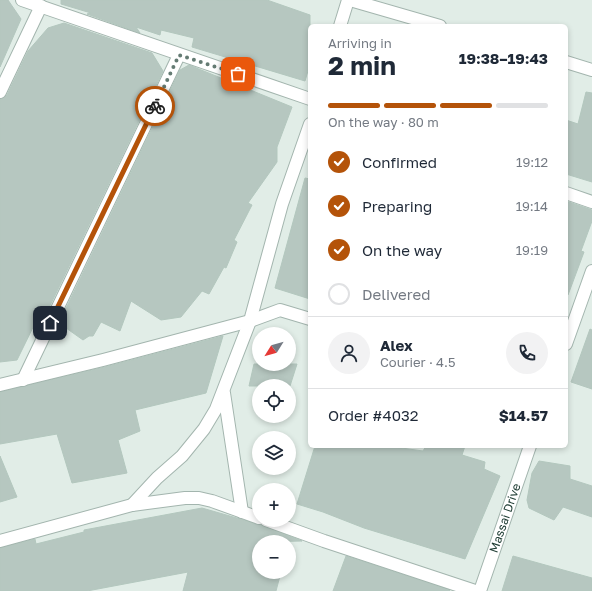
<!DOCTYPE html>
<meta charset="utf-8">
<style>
body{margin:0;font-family:"Golos Text",sans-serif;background:#f2f2f3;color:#1f2937;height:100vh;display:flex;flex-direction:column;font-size:15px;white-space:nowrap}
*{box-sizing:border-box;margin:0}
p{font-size:13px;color:#747a83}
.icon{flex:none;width:22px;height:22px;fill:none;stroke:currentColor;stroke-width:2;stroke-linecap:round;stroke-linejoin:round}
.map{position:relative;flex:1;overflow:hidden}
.sheet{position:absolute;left:308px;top:24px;width:260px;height:424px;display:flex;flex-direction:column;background:#fff;border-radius:6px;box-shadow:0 2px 6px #0003}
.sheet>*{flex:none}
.needle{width:26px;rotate:233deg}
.controls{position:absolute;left:252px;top:327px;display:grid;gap:8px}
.controls a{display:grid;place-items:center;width:44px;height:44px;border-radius:50%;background:#fff;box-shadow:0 2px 6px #0003;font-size:20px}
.pin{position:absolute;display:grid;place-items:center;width:34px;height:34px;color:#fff;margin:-17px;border-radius:8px;box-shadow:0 2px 6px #0006}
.courier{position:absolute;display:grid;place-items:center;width:40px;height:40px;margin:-20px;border:3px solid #b45309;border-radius:50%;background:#fff;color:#222;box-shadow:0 1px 5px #0007}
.head em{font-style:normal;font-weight:700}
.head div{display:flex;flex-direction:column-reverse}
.head{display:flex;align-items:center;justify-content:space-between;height:68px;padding:0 20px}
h1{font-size:26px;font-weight:700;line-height:30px}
.bar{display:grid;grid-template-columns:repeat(4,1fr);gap:6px 4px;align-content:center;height:48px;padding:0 20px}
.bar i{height:5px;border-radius:3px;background:#e0e1e3}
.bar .on{background:#b45309}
.bar p{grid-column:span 4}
.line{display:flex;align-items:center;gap:10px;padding:0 20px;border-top:1px solid #e0e1e3}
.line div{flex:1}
.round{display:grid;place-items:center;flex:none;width:42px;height:42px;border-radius:21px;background:#f2f2f3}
ol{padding:0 20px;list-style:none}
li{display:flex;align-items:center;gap:12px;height:44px}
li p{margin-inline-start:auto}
li .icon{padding:4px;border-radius:50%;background:#b45309;color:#fff;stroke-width:4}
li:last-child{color:#747a83}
li i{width:22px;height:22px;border:2px solid #e0e1e3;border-radius:50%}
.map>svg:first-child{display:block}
.building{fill:#b6c7c0;stroke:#b3c7be}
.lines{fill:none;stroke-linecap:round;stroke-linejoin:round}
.minor-casing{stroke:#a3b5ae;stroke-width:14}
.minor{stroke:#fff;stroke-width:12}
.done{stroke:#647b73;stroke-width:4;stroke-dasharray:0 7.2}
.route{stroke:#b45309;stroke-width:5}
.labels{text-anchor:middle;stroke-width:3.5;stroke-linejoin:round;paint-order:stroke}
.street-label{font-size:12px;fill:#203e35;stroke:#f2f9f5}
</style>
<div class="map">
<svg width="592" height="591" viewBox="0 0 592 591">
<rect width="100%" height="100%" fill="#e1ede7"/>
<path class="building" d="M0 0H8L21 19 0 67Z
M61 0H267L310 15V64L305 81 192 47 194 38 161 30 160 35 136 27 140 33 87 14 91 13 61 4Z
M64 23 152 53 163 71 46 314 41 311 17 360 0 362V99L7 95 28 51 48 28Z
M189 65 292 107 277 147V162L248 203 252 205 234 240 237 242 226 268 224 267 209 294 202 291 181 317 161 320 131 301 120 331 101 322 93 336H89L83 340 59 323 180 70Z
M586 92 592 93V182L566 174V120L578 124Z
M305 178 310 179V299L275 288Z
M566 201 592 210V221L581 251 584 252 568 295 566 294Z
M590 329 592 330V389L571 382Z
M223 336 206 393 135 410 140 431 118 440 127 473 72 483 57 434 0 444V392L105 367Z
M254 364H297L290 386H249Z
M315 446H387L423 451 426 446H465L462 455 485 462 484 469 500 476 465 559 364 528 323 512 297 504Z
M0 456 17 497 0 502Z
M539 461 570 466V479L592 486V517L563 507 554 520 529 508 527 500 532 473Z
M202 508 261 525 302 541 259 542V572H281L276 591H183L188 572 87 591H0V548L35 539 36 544 84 532V530Z
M346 556 450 590 449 591H333Z
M513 556 592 578V591H502Z"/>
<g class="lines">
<g class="minor-casing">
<g id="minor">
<path d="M22 0 310 99"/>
<path d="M350 0 440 26"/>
<path d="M340 26 348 0"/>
<path d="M566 62 592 70"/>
<path d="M0 92 41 6"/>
<path d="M566 193 592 202"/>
<path d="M566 344 592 271"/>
<path d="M23 380 179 55"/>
<path d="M0 385 103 360 250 321 280 310 310 319"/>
<path d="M224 393 242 512"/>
<path d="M132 505 157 478 182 456 204 429 216 409 250 321 282 204 310 124"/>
<path d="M266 520 324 541 475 591"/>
<path d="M0 541 132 505 185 498H199L212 501 259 518"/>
<path id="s1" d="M480 591 530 446"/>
</g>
</g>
<use href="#minor" class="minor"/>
</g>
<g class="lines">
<path class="done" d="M155 106 179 55 238 74"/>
<path class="route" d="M50 323 155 106"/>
</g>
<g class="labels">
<g class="street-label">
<text dy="4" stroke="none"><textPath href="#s1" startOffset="77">Massai Drive</textPath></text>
</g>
</g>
</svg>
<div class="controls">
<a><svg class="needle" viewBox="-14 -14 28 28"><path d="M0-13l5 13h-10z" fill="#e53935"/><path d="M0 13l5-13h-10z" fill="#747a83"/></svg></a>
<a><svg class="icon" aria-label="locate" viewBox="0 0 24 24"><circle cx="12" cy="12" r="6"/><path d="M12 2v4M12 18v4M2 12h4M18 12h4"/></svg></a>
<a><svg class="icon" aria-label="layers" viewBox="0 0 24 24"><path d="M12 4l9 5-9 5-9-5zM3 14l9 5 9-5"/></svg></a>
<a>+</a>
<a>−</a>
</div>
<div class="pin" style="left:238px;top:74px;background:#ea580c"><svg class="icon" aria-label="bag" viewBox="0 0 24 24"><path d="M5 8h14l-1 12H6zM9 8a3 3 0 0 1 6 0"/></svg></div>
<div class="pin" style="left:50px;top:323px;background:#1f2937"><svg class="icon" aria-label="home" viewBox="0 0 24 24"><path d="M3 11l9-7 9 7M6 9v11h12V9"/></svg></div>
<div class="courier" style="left:155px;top:106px"><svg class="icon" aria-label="bike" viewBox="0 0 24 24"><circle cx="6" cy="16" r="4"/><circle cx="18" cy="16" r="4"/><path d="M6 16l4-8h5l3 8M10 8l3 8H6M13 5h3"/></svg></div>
<section class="sheet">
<div class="head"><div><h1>2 min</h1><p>Arriving in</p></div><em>19:38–19:43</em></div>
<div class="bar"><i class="on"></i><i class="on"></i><i class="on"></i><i></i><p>On the way · 80 m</p></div>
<ol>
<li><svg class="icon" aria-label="check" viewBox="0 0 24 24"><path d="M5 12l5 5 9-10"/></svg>Confirmed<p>19:12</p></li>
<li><svg class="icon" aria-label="check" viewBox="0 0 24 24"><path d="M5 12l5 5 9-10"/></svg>Preparing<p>19:14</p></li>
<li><svg class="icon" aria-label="check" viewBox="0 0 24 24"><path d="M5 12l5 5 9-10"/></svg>On the way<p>19:19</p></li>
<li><i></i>Delivered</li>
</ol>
<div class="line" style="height:72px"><a class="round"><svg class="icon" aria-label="person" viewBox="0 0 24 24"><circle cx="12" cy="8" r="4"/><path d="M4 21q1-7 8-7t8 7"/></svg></a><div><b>Alex</b><p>Courier · 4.5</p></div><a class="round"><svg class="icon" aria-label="phone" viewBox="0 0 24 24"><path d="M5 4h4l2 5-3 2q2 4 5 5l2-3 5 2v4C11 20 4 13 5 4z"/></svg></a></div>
<div class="line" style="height:52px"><div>Order #4032</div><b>$14.57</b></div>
</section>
</div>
